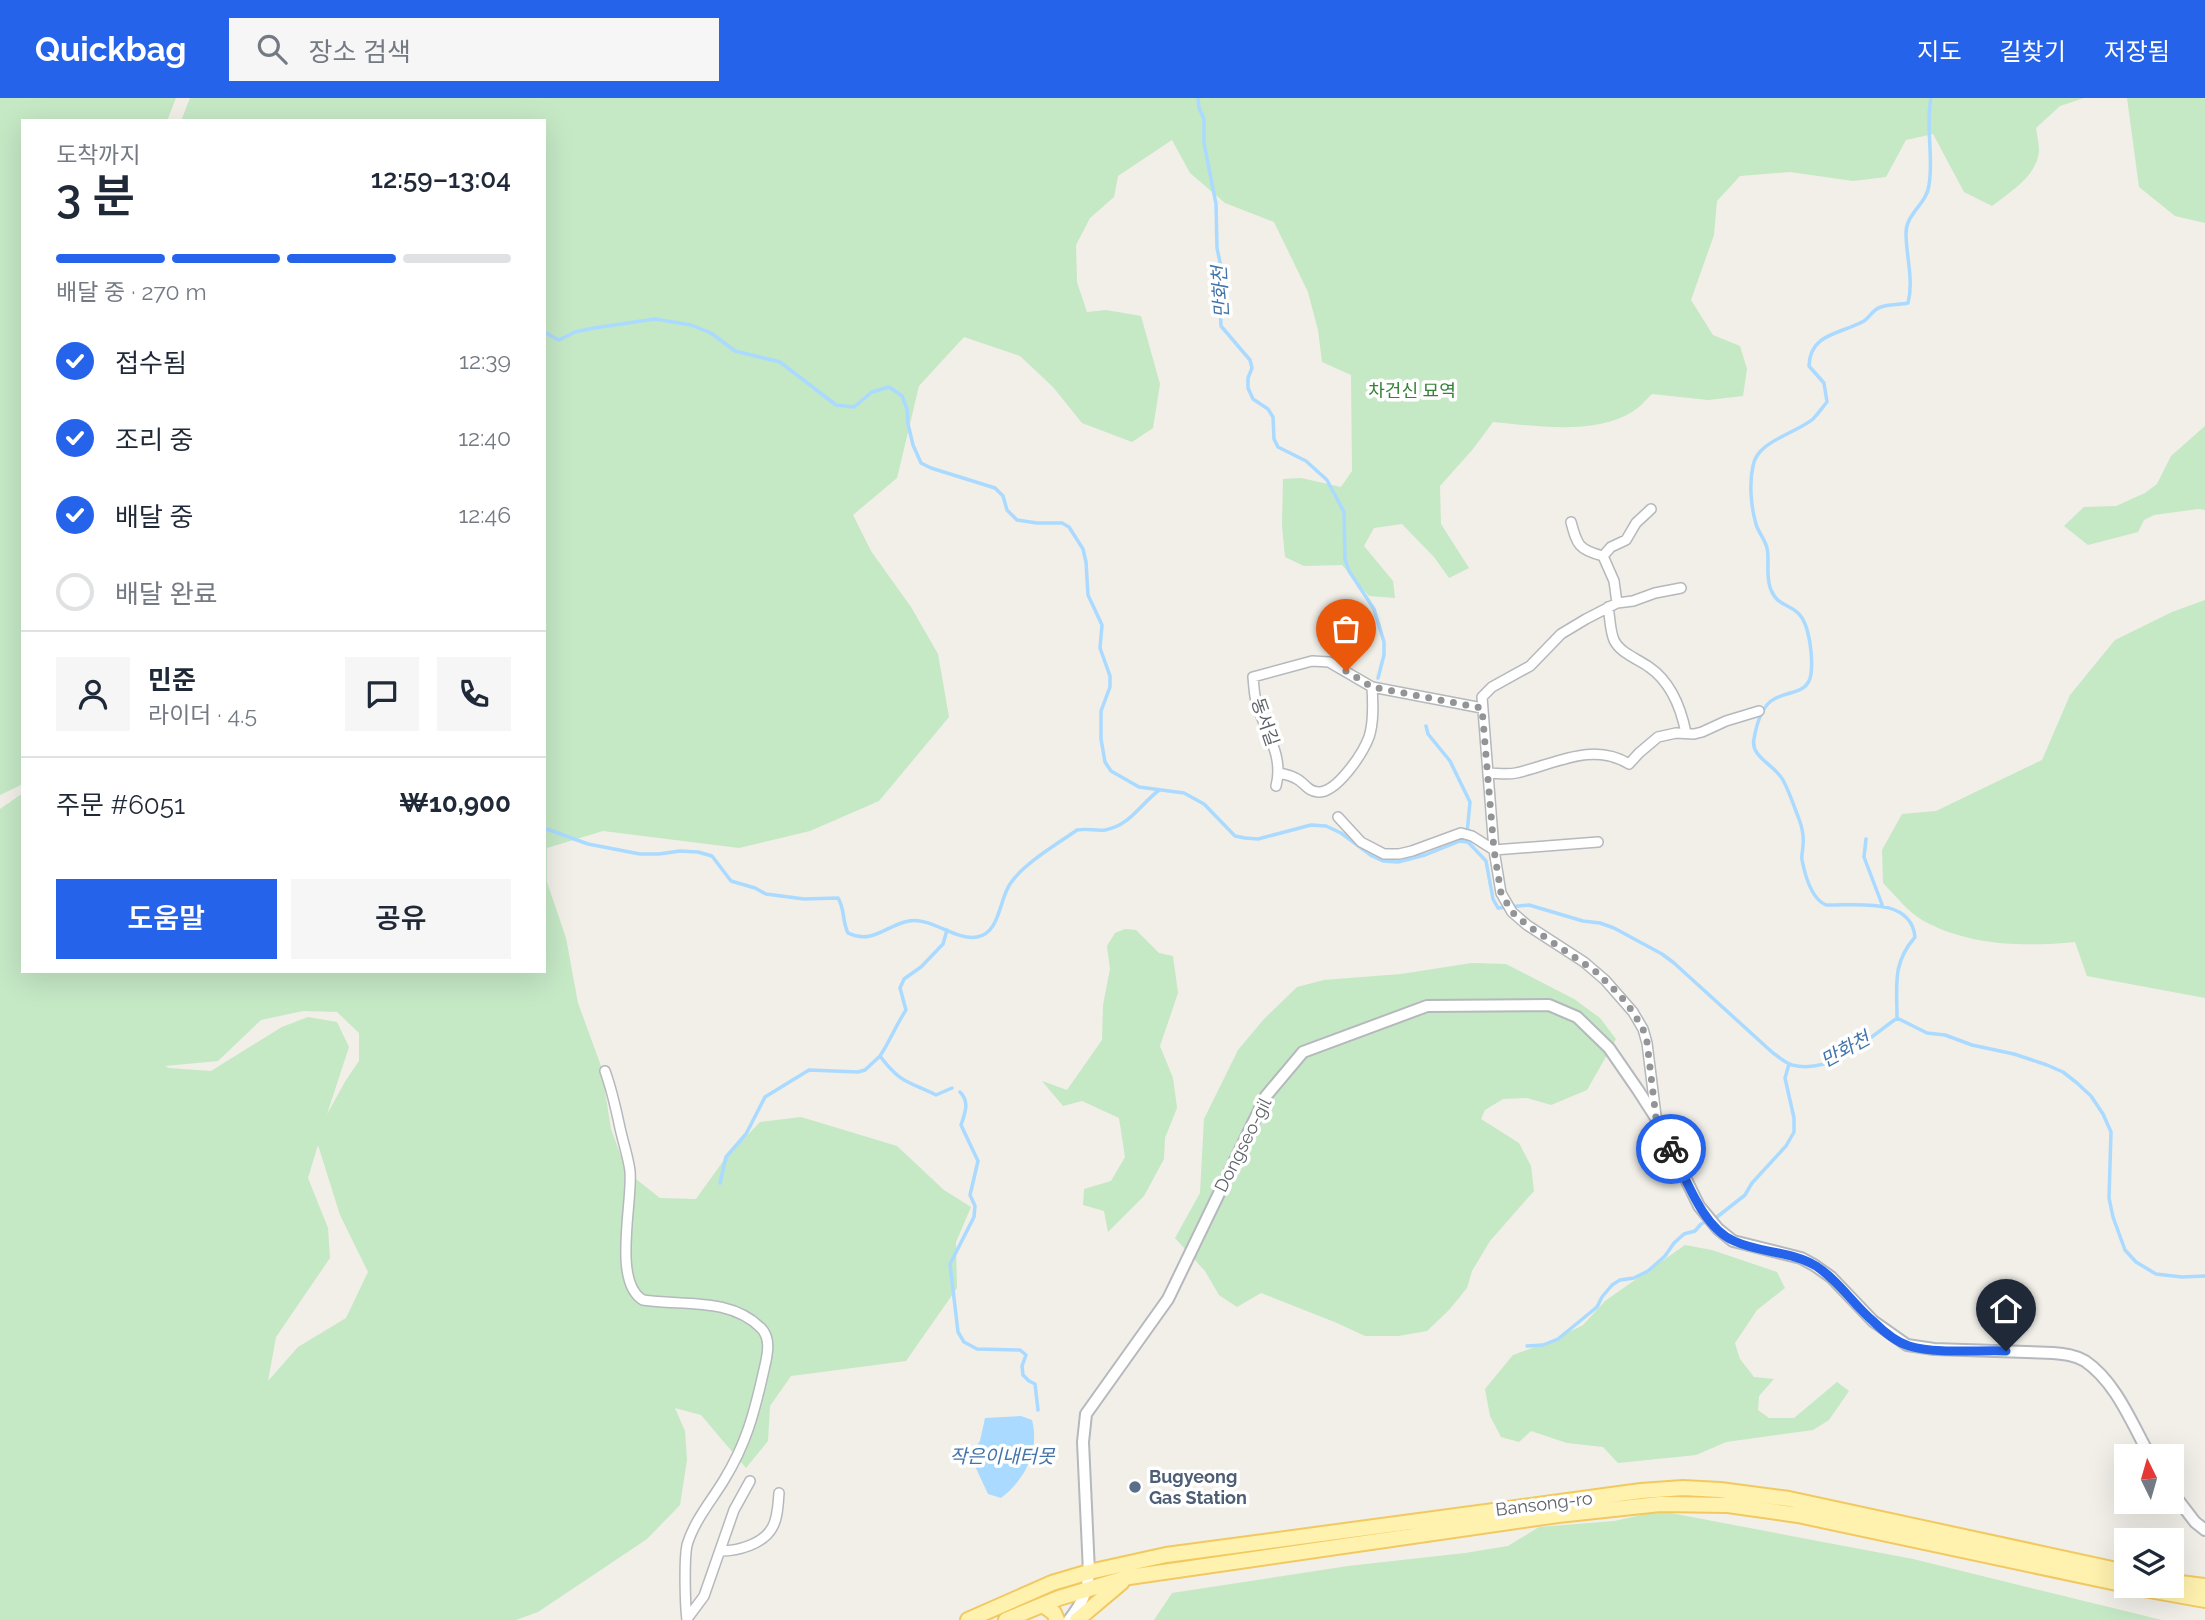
<!DOCTYPE html>
<html lang="ko">
<meta charset="utf-8">
<style>
body{margin:0;font-family:Raleway,"Noto Sans KR",sans-serif;background:#f6f6f7;color:#1f2937;height:100vh;display:flex;flex-direction:column;font-size:26px;white-space:nowrap}
*{box-sizing:border-box;margin:0}
p{font-size:23px;color:#747a83}
.icon{flex:none;width:38px;height:38px;fill:none;stroke:currentColor;stroke-width:2;stroke-linecap:round;stroke-linejoin:round}
.map{position:relative;flex:1;overflow:hidden}
.sheet{position:absolute;left:21px;top:21px;width:525px;height:854px;display:flex;flex-direction:column;background:#fff;border-radius:0px;box-shadow:0 7px 28px #0002}
.sheet>*{flex:none}
.needle{width:46px;rotate:355deg}
.controls{position:absolute;left:2114px;top:1346px;display:grid;gap:14px}
.controls a{display:grid;place-items:center;width:70px;height:70px;border-radius:0px;background:#fff;box-shadow:0 7px 28px #0002;font-size:35px}
.pin{position:absolute;display:grid;place-items:center;width:60px;height:60px;color:#fff;margin:-72px -30px;border-radius:50% 50% 50% 0;rotate:-45deg;box-shadow:0 0 7px #0007}
.pin .icon{rotate:45deg}
.courier{position:absolute;display:grid;place-items:center;width:70px;height:70px;margin:-35px;border:5px solid #2563eb;border-radius:50%;background:#fff;color:#222;box-shadow:0 2px 9px #0007}
.overview em{font-style:normal;font-weight:600}
.overview div{display:flex;flex-direction:column-reverse}
.overview{display:flex;align-items:center;justify-content:space-between;height:119px;padding:0 35px}
h1{font-size:46px;font-weight:600;line-height:52px}
.bar{display:grid;grid-template-columns:repeat(4,1fr);gap:10px 7px;align-content:center;height:84px;padding:0 35px}
.bar i{height:9px;border-radius:5px;background:#e0e1e3}
.bar .selected{background:#2563eb}
.bar p{grid-column:span 4}
.line{display:flex;align-items:center;gap:18px;padding:0 35px;border-top:2px solid #e0e1e3}
.line div{flex:1}
.round{display:grid;place-items:center;flex:none;width:74px;height:74px;border-radius:0px;background:#f6f6f7}
ol{padding:0 35px;list-style:none}
li{display:flex;align-items:center;gap:21px;height:77px}
li p{margin-inline-start:auto}
li .icon{padding:7px;border-radius:50%;background:#2563eb;color:#fff;stroke-width:4}
li:last-child{color:#747a83}
li i{width:38px;height:38px;border:4px solid #e0e1e3;border-radius:50%}
.cta{display:flex;gap:14px;margin-top:auto;padding:14px 35px}
.cta a{flex:1;height:80px;border-radius:0px;background:#2563eb;color:#fff;font-size:28px;font-weight:600;line-height:80px;text-align:center}
.cta a+a{background:#f6f6f7;color:#1f2937}
header{display:flex;align-items:center;gap:42px;box-sizing:border-box;height:98px;padding:0 35px;background:#2563eb;color:#fff}
header strong{font-size:33px}
nav{display:flex;gap:38px;margin-inline-start:auto;font-size:24px}
.search{width:490px;height:63px;background:#f6f6f7;display:flex;align-items:center;gap:18px;box-sizing:border-box;padding:0 24px;border-radius:0px;color:#747a83;font-size:26px}
.map>svg:first-child{display:block}
.green{fill:#c5e8c5;fill-rule:evenodd}
.water{fill:#aadaff}
.lines{fill:none;stroke-linecap:round;stroke-linejoin:round}
.stream{stroke:#aadaff;stroke-width:3.5}
.minor-casing{stroke:#b5b8bc;stroke-width:12}
.tertiary-casing{stroke:#b5b8bc;stroke-width:14}
.primary-casing{stroke:#f2c960;stroke-width:18}
.minor{stroke:#fff;stroke-width:9}
.tertiary{stroke:#fff;stroke-width:10}
.primary{stroke:#fff2af;stroke-width:14}
.done{stroke:#929495;stroke-width:7;stroke-dasharray:0 12.6}
.route{stroke:#2563eb;stroke-width:9}
.service-dot{fill:#5c6f8a;stroke:#fff;stroke-width:2.5}
.labels{text-anchor:middle;stroke-width:7;stroke-linejoin:round;paint-order:stroke}
.park-label{font-size:18px;fill:#348238;stroke:#fff}
.street-label{font-size:18px;fill:#5f6368;stroke:#fff}
.service-label{font-size:18px;font-weight:bold;fill:#4e5e75;stroke:#fff;text-anchor:start}
.water-label{font-size:19px;font-style:italic;fill:#4174aa;stroke:#fff}
</style>
<header>
<strong>Quickbag</strong>
<div class="search"><svg class="icon" aria-label="search" viewBox="0 0 24 24"><circle cx="10" cy="10" r="6"/><path d="M15 15l6 6"/></svg>장소 검색</div>
<nav><a>지도</a><a>길찾기</a><a>저장됨</a></nav>
</header>
<div class="map">
<svg width="2205" height="1522" viewBox="0 0 2205 1522">
<rect width="100%" height="100%" fill="#f1efe8"/>
<path class="green" d="M0 0H176L167 23H23V686L0 697Z
M190 0H2084L2060 8 2036 30C2037 37 2039 46 2039 53 2037 78 2010 94 1992 108L1964 94 1933 36 1906 42 1886 79 1853 83 1790 74 1740 78 1717 103 1714 137 1691 202 1713 237 1740 248 1747 271 1743 298 1708 302 1652 296C1646 302 1639 310 1632 314 1595 337 1535 328 1493 324L1473 351 1440 388 1441 426 1469 470 1449 480 1434 459 1402 426 1374 430 1364 448 1393 483 1395 500 1369 498 1342 467 1304 468 1285 459 1282 427 1283 381 1301 380 1341 389 1352 373 1351 277 1322 264 1318 232 1308 194 1274 124 1225 105 1190 75 1172 42 1118 78 1114 99 1090 120 1076 147 1077 184 1087 214 1106 212 1141 218 1160 286 1153 330 1132 344 1082 325 1053 289 1020 258 964 239 919 288 897 380 853 417 871 453 911 509 938 556 949 619 879 703 810 733 739 750 603 733 547 750V784L566 840 578 905 601 968 611 1031 627 1074 660 1100 696 1101 724 1062 760 1024 801 1019 897 1048 944 1092 971 1109 956 1144 957 1190 906 1263 791 1278 770 1308 768 1343 746 1370 701 1317 675 1310 685 1333 687 1362 680 1407 647 1441 538 1514 516 1522H0V711L23 695V873H544V23H181ZM303 913 337 914 359 935V963L346 982 327 1016 349 949 337 924 308 919 282 929 211 973 169 970 165 968 218 963 261 922ZM318 1047 340 1117 368 1174 346 1220 298 1249 268 1283 276 1239 330 1160 328 1130 308 1080Z
M2127 0H2205V125L2175 118 2139 89Z
M2205 328V412L2198 411 2154 417 2144 422 2138 434 2088 447 2064 428 2084 409 2116 408 2145 395 2157 386 2171 358Z
M2205 502V900L2087 878 2075 844C2024 849 1968 848 1922 822 1908 814 1895 797 1883 785L1882 752 1902 716 1936 713 2042 662 2070 597 2115 542 2172 514Z
M1125 831 1136 832 1159 855 1173 858 1178 895 1160 948 1173 980 1177 1010 1165 1040 1164 1061 1144 1098 1108 1134 1104 1113 1083 1107 1084 1091 1111 1083 1125 1059 1119 1020 1082 1003 1063 1008 1042 983 1067 992 1102 942 1103 907 1110 871 1107 848 1115 835Z
M1472 865 1506 866 1574 901 1600 920 1616 941 1587 992 1551 1007 1527 1000 1503 1001 1485 1012 1481 1021 1519 1045 1531 1068 1534 1093 1490 1143 1472 1173 1467 1190 1449 1212 1427 1233 1398 1238H1365L1337 1225 1261 1195 1237 1209 1219 1197 1205 1173 1175 1140 1200 1095 1204 1021 1238 952 1264 921 1297 889 1324 882 1401 876Z
M1685 1147 1712 1152 1777 1174 1785 1190 1757 1212 1735 1245 1740 1261 1754 1279 1774 1281 1759 1298 1758 1312 1769 1320H1794L1837 1284 1849 1293 1829 1322 1813 1332 1726 1344 1696 1357 1618 1365 1603 1349 1567 1345 1531 1333 1519 1344 1501 1339 1490 1318 1485 1291 1513 1257 1549 1244 1583 1227 1605 1203Z
M1660 1413 1913 1461 2162 1522H1154L1172 1495 1348 1468 1465 1455 1508 1448 1539 1429 1614 1423Z"/>
<path class="water" d="M1021 1318 1032 1322C1040 1352 1025 1382 1001 1400L988 1396 975 1368 971 1355 980 1343 985 1320Z"/>
<g class="lines">
<path class="stream" d="M1198 0 1199 10 1204 21V45L1216 106 1217 150 1221 169 1219 185 1221 228 1250 262 1252 270 1248 280V290L1253 301 1268 311 1273 319 1274 341 1278 349 1306 363 1327 382 1344 414 1345 461 1349 473 1374 511 1384 544V557L1378 580
M544 234 559 242 575 234 594 230 655 221 691 227 711 235 735 253 780 264 836 307 854 309 872 294 889 289 902 298 907 311 908 326 913 347 921 365 931 370 995 390 1003 398 1007 412 1017 422 1037 425H1062L1069 429 1083 451 1086 464 1088 497 1102 527 1100 550 1110 578V589L1101 613V641L1105 664 1111 673 1139 689 1184 695 1204 706 1235 738 1245 740 1258 741 1311 727 1326 728 1341 735 1372 758 1383 763 1398 764 1425 757 1460 743 1467 744
M1426 628 1428 636 1450 663 1470 704 1467 735
M544 730 588 746 640 756H659L680 753 698 754 712 758 731 783 755 790 766 796 804 801 838 800C845 811 842 823 848 835 873 847 886 827 909 823 931 819 956 843 977 839 1000 835 999 802 1010 786 1024 765 1056 747 1077 732 1087 730 1095 733 1105 732 1129 728 1140 707 1158 693
M1866 741 1864 759 1883 809
M1467 743 1486 763 1493 801 1498 810 1529 807 1583 823 1600 825 1614 830 1662 856 1674 865 1773 955C1779 959 1785 965 1792 967 1831 977 1868 941 1897 920L1927 935 1945 937 1972 947 2014 956 2047 967 2063 974 2077 985 2091 998 2103 1016 2111 1034 2109 1100 2113 1119 2125 1152 2136 1164 2156 1176 2182 1179 2205 1178
M947 832 943 846 921 869 904 881 900 890 906 912C896 927 890 943 880 958 901 986 908 983 936 997L952 990
M1897 920C1897 886 1892 866 1915 839 1911 798 1854 808 1826 807 1811 801 1805 777 1802 762 1801 758 1803 752 1803 747 1804 738 1802 729 1799 721 1794 708 1789 693 1783 682 1775 667 1750 659 1754 641 1756 629 1761 611 1771 603 1785 592 1808 598 1811 576 1813 560 1810 526 1798 515 1787 505 1778 508 1771 492 1765 478 1770 464 1767 450 1765 441 1758 434 1756 426 1751 409 1749 385 1753 368 1757 343 1795 336 1813 321 1818 316 1822 310 1827 304L1824 285 1809 268C1810 235 1841 236 1864 223 1870 219 1873 211 1881 209 1888 206 1899 207 1908 205 1914 182 1906 158 1906 135 1906 115 1927 106 1929 87 1934 58 1925 28 1931 0
M960 994C970 1004 965 1015 961 1027L978 1063 970 1097 975 1108 974 1119 950 1166 958 1234 964 1244 977 1251 1020 1252 1026 1257 1022 1268 1023 1277 1029 1283 1035 1286 1038 1312
M720 1085 726 1059 746 1036 765 999 809 972 858 974 865 972 880 958
M1527 1248 1543 1247 1558 1241 1597 1209 1602 1199 1612 1187 1620 1182 1634 1180 1648 1173 1665 1158 1674 1145 1684 1136 1695 1133 1701 1126 1717 1119 1745 1097 1752 1085 1786 1048 1794 1034V1020L1785 980 1789 966"/>
<g class="minor-casing">
<path id="minor" d="M1571 424C1577 447 1579 452 1603 458
M1617 505 1614 483 1603 458 1611 449 1626 442 1636 425 1651 411
M1608 509C1610 519 1610 533 1614 542 1620 555 1638 561 1649 569 1671 584 1681 610 1686 635
M1279 675C1284 676 1290 677 1295 680 1305 684 1306 693 1318 694 1337 695 1363 655 1369 639 1374 624 1373 605 1372 589
M1488 675C1497 675 1507 677 1516 675 1553 667 1592 643 1629 666L1639 655 1658 639 1676 635 1694 636 1702 634 1726 623 1759 613
M1276 688C1284 658 1266 635 1257 607 1254 598 1254 588 1253 579L1312 563 1329 564 1372 589 1482 610
M1338 719 1361 744 1384 756H1399L1412 753 1461 735 1472 738 1494 752 1598 744
M605 973C612 992 616 1011 620 1030 623 1044 628 1058 630 1073 633 1104 612 1184 643 1202 682 1208 730 1199 761 1230 773 1242 766 1262 763 1276 754 1316 746 1346 724 1382 712 1402 694 1423 687 1447 684 1461 685 1506 687 1522
M1656 1018 1647 945 1643 931 1633 914 1605 882 1584 864 1527 827 1512 814 1501 795 1494 752 1482 599 1492 589 1530 568 1561 536 1586 521 1617 505 1633 503 1655 495 1681 490
M721 1453C738 1453 763 1446 772 1430 778 1420 778 1406 779 1395
M687 1521 704 1498 734 1412 750 1383"/>
</g>
<g class="tertiary-casing">
<path id="tertiary" d="M2172 1394 2195 1424 2205 1432
M1069 1522C1082 1505 1087 1496 1089 1474L1083 1344 1086 1316 1168 1201 1266 998 1303 954 1427 908 1549 907 1577 919 1609 950 1638 992 1656 1020 1699 1108 1718 1131 1733 1143 1801 1160 1814 1167 1831 1179 1873 1223 1907 1247 1934 1251 2053 1255C2064 1256 2075 1257 2085 1263 2116 1284 2132 1326 2150 1358"/>
</g>
<g class="primary-casing">
<path id="primary" d="M2172 1484 2205 1488
M2127 1488 2205 1502
M1043 1507 1054 1515 1057 1522
M968 1522 1052 1485 1089 1474 1166 1457 1641 1393 1683 1390 1720 1392 1789 1401 2126 1474
M1006 1522 1059 1500 1129 1479 1558 1417 1660 1406 1728 1407 1798 1417 2126 1487
M1077 1522 1122 1484"/>
</g>
<use href="#minor" class="minor"/>
<use href="#tertiary" class="tertiary"/>
<use href="#primary" class="primary"/>
</g>
<g class="lines">
<path class="done" d="M1346 573 1372 589 1482 610 1494 752 1501 795 1512 814 1527 827 1595 873 1620 897 1633 914 1643 931 1647 944 1656 1020 1671 1051"/>
<path class="route" d="M1671 1051C1686 1080 1702 1129 1734 1143 1760 1155 1791 1153 1816 1168 1839 1183 1853 1206 1874 1224 1883 1233 1896 1244 1909 1248 1937 1256 1976 1252 2006 1253"/>
</g>
<circle class="service-dot" cx="1135" cy="1389" r="7"/>
<g class="labels">
<g class="park-label">
<text x="1412" y="299">차건신 묘역</text>
</g>
<g class="street-label">
<text transform="translate(1265 624) rotate(71)" y="6">동서길</text>
<text transform="translate(1243 1047) rotate(-63)" y="6">Dongseo-gil</text>
<text transform="translate(1544 1406) rotate(-7)" y="6">Bansong-ro</text>
</g>
<g class="service-label">
<text x="1149" y="1385">Bugyeong<tspan x="1149" dy="21">Gas Station</tspan></text>
</g>
<g class="water-label">
<text transform="translate(1220 194) rotate(-93)" y="7">만화천</text>
<text transform="translate(1845 951) rotate(-29)" y="7">만화천</text>
<text x="1002" y="1365">작은이내터못</text>
</g>
</g>
</svg>
<div class="controls">
<a><svg class="needle" viewBox="-14 -14 28 28"><path d="M0-13l5 13h-10z" fill="#e53935"/><path d="M0 13l5-13h-10z" fill="#747a83"/></svg></a>
<a><svg class="icon" aria-label="layers" viewBox="0 0 24 24"><path d="M12 4l9 5-9 5-9-5zM3 14l9 5 9-5"/></svg></a>
</div>
<div class="pin" style="left:1346px;top:573px;background:#ea580c"><svg class="icon" aria-label="bag" viewBox="0 0 24 24"><path d="M5 8h14l-1 12H6zM9 8a3 3 0 0 1 6 0"/></svg></div>
<div class="pin" style="left:2006px;top:1253px;background:#1f2937"><svg class="icon" aria-label="home" viewBox="0 0 24 24"><path d="M3 11l9-7 9 7M6 9v11h12V9"/></svg></div>
<div class="courier" style="left:1671px;top:1051px"><svg class="icon" aria-label="bike" viewBox="0 0 24 24"><circle cx="6" cy="16" r="4"/><circle cx="18" cy="16" r="4"/><path d="M6 16l4-8h5l3 8M10 8l3 8H6M13 5h3"/></svg></div>
<section class="sheet">
<div class="overview"><div><h1>3 분</h1><p>도착까지</p></div><em>12:59–13:04</em></div>
<div class="bar"><i class="selected"></i><i class="selected"></i><i class="selected"></i><i></i><p>배달 중 · 270 m</p></div>
<ol>
<li><svg class="icon" aria-label="check" viewBox="0 0 24 24"><path d="M5 12l5 5 9-10"/></svg>접수됨<p>12:39</p></li>
<li><svg class="icon" aria-label="check" viewBox="0 0 24 24"><path d="M5 12l5 5 9-10"/></svg>조리 중<p>12:40</p></li>
<li><svg class="icon" aria-label="check" viewBox="0 0 24 24"><path d="M5 12l5 5 9-10"/></svg>배달 중<p>12:46</p></li>
<li><i></i>배달 완료</li>
</ol>
<div class="line" style="height:126px"><a class="round"><svg class="icon" aria-label="person" viewBox="0 0 24 24"><circle cx="12" cy="8" r="4"/><path d="M4 21q1-7 8-7t8 7"/></svg></a><div><b>민준</b><p>라이더 · 4.5</p></div><a class="round"><svg class="icon" aria-label="chat" viewBox="0 0 24 24"><path d="M4 5h16v11H9l-5 4z"/></svg></a><a class="round"><svg class="icon" aria-label="phone" viewBox="0 0 24 24"><path d="M5 4h4l2 5-3 2q2 4 5 5l2-3 5 2v4C11 20 4 13 5 4z"/></svg></a></div>
<div class="line" style="height:91px"><div>주문 #6051</div><b>₩10,900</b></div>
<div class="cta"><a>도움말</a><a>공유</a></div>
</section>
</div>
